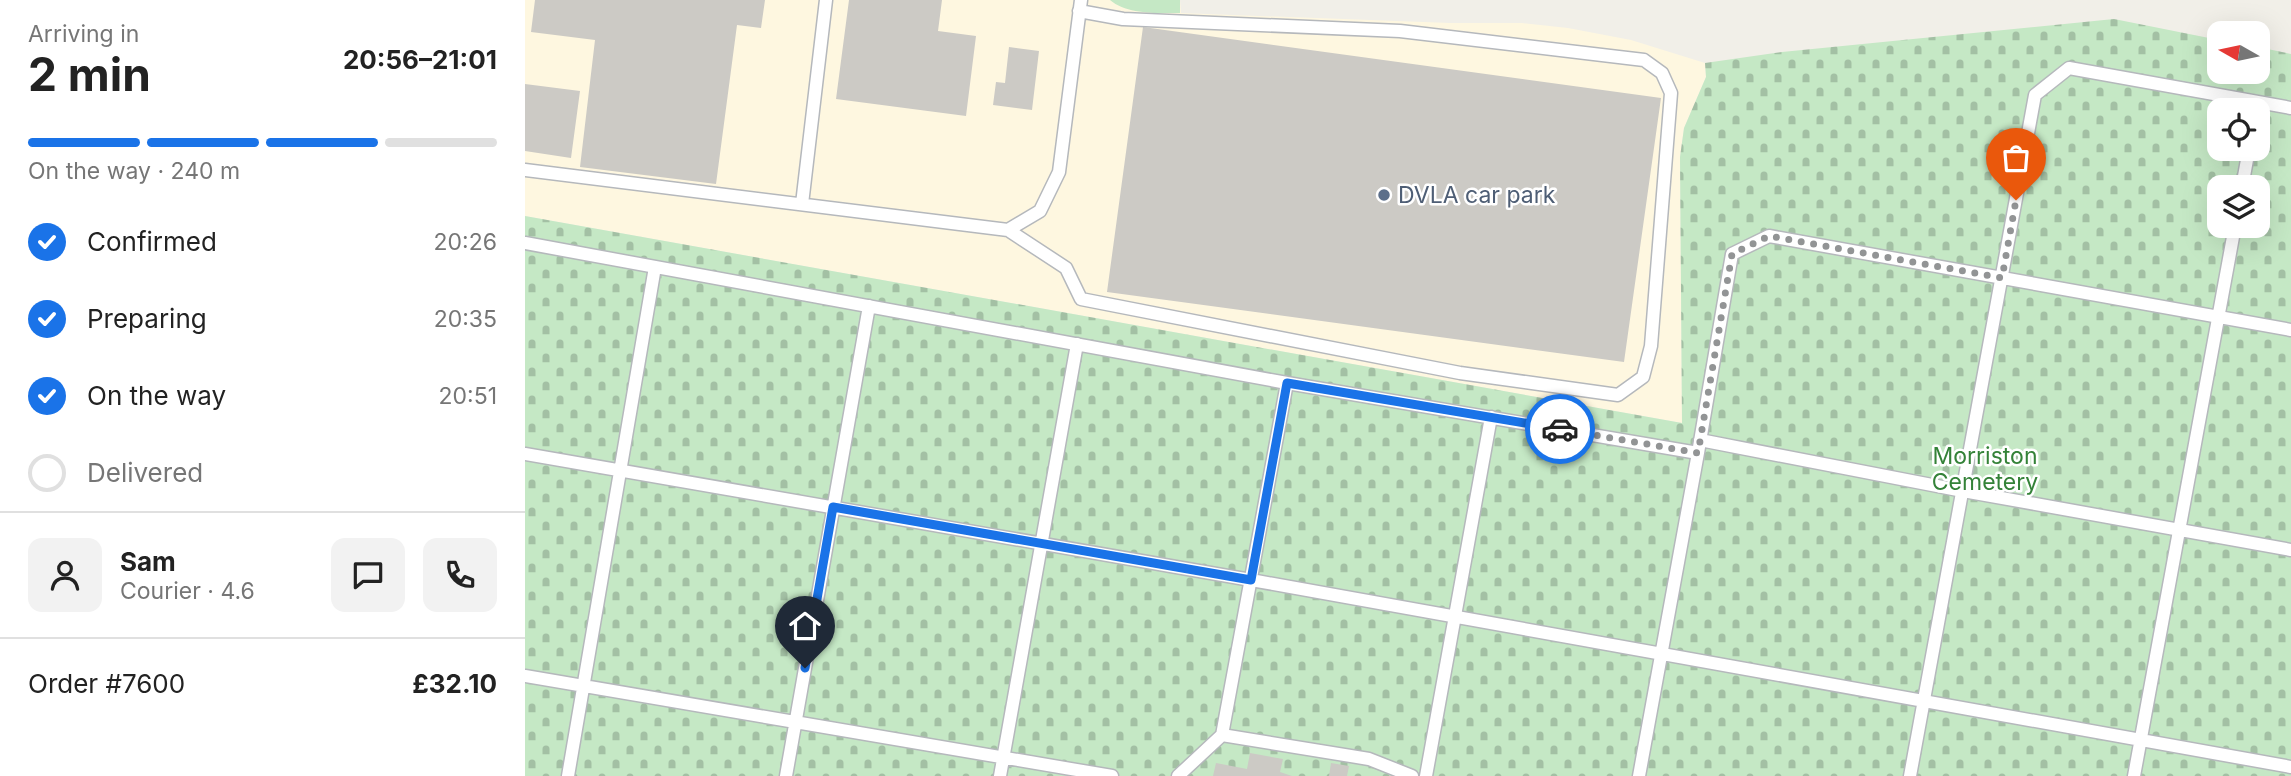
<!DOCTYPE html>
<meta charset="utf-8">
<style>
body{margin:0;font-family:Inter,sans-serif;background:#f2f2f2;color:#222;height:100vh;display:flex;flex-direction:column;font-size:26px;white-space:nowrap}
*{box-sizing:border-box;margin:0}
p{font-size:23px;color:#767676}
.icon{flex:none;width:38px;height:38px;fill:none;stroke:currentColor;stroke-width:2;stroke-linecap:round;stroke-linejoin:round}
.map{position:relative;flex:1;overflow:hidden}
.drawer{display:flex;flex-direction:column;background:#fff;width:525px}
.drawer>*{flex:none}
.needle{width:46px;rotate:279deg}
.controls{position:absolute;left:1682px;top:21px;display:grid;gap:14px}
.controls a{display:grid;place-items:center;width:63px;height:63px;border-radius:14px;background:#fff;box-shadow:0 7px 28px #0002;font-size:35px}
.pin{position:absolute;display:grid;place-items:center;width:60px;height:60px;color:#fff;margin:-72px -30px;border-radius:50% 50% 50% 0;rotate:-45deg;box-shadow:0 0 7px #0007}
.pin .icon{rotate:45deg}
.courier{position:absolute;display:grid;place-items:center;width:70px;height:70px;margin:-35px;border:5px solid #1a73e8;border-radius:50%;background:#fff;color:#222;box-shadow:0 2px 9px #0007}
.headline em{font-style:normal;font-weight:700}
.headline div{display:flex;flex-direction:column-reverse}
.headline{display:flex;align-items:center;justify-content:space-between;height:119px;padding:0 28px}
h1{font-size:46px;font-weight:700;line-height:52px}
.bar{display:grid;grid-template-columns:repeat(4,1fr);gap:10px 7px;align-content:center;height:84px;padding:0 28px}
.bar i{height:9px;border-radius:5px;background:#e0e0e0}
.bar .on{background:#1a73e8}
.bar p{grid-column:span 4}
.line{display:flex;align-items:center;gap:18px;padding:0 28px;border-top:2px solid #e0e0e0}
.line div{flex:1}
.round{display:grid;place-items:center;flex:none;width:74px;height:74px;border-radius:14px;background:#f2f2f2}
ol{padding:0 28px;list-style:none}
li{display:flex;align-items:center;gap:21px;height:77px}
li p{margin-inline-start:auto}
li .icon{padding:7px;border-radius:50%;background:#1a73e8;color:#fff;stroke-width:4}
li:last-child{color:#767676}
li i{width:38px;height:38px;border:4px solid #e0e0e0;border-radius:50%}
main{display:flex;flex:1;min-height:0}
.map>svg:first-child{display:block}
.commercial{fill:#fef7e0}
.grass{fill:#c5e8c5}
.cemetery{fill:url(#cemetery-stones);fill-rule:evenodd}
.building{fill:#cccac5}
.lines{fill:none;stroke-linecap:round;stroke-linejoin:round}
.service-casing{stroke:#b5b8bc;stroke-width:15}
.service{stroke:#fff;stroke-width:12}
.done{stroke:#929495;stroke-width:7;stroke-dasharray:0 12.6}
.route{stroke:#1a73e8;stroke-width:9}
.service-dot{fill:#5c6f8a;stroke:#fff;stroke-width:2.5}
.labels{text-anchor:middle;stroke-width:5;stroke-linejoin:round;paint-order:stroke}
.service-label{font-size:23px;fill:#4e5e75;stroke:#fff;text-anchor:start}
.park-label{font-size:23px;fill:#348238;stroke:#fff}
</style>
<main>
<section class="drawer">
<div class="headline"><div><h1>2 min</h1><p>Arriving in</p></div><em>20:56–21:01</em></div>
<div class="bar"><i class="on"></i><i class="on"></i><i class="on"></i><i></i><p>On the way · 240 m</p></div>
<ol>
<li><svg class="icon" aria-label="check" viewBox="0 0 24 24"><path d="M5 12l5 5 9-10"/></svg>Confirmed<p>20:26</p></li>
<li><svg class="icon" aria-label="check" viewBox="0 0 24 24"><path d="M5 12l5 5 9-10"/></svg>Preparing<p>20:35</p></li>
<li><svg class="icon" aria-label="check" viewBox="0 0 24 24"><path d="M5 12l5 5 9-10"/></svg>On the way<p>20:51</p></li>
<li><i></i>Delivered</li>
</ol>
<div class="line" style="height:126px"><a class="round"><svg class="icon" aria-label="person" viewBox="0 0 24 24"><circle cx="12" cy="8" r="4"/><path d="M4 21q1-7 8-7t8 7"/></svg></a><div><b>Sam</b><p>Courier · 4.6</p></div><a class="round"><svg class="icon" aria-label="chat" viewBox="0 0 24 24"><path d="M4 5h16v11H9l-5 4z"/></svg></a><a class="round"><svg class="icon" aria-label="phone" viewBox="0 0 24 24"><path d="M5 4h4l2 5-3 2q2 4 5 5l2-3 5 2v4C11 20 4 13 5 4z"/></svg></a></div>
<div class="line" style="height:91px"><div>Order #7600</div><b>£32.10</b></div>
</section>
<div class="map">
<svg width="1766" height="776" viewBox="0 0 1766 776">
<defs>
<pattern id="cemetery-stones" width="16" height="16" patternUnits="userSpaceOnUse" patternTransform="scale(1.75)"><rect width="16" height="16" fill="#c5e8c5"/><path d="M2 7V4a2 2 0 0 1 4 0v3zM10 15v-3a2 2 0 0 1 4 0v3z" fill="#a3c0a4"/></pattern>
</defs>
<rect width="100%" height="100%" fill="#f1efe8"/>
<path class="commercial" d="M0 0H655L656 13 925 23H997L1043 28 1106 40 1180 63 1181 77 1159 128 1155 157 1157 423 0 216Z"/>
<path class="grass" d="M585 0H655V13C634 13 602 15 585 0Z"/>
<path class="cemetery" d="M1589 19 1694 40V72H1732L1733 47 1766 54V776H0V216L1157 423 1155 157 1159 128 1181 77 1180 63 1257 52ZM1694 110H1732V149H1694ZM1694 187H1732V226H1694Z"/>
<path class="building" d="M10 0H240L236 28 212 25 191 184 55 167 70 40 6 32Z
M324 0H417L413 31 451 36 441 116 311 99Z
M618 27 1136 98 1099 362 582 292Z
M484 47 514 51 507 110 468 105 471 82 480 83Z
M0 84 55 91 46 158 0 151Z
M725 753 758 759 755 772 767 776H688L691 763 722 769Z
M806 763 824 766 822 776H804Z"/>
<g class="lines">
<g class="service-casing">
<path id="service" d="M0 170 483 230 515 211 534 172 556 0
M1717 187 1724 149
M277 204 301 0
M483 230 541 268 556 299 935 373 1093 395 1118 377 1126 346 1146 93 1137 73 1119 60 875 31 598 19 554 11
M0 243 762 383 697 735
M762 383 1173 453 1207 254 1244 236 1766 330
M1175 440 1438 491 1766 550
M0 454 726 580 1766 767
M0 676 587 776
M43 776 130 267
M261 776 344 306
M475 776 552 344
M653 776 697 735 844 759 887 776
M901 776 966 417
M1114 776 1173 453
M1385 776 1510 95 1544 68 1766 108
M1609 776 1710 226"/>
</g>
<use href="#service" class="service"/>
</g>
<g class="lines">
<path class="done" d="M1035 429 1173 453 1207 254 1244 236 1477 278 1491 200"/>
<path class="route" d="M280 668 308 507 726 580 762 383 1035 429"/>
</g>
<circle class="service-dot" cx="859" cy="195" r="7"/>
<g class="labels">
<g class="service-label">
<text x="873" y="203">DVLA car park</text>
</g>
<g class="park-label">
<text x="1460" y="464">Morriston<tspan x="1460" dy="26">Cemetery</tspan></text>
</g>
</g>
</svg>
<div class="controls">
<a><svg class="needle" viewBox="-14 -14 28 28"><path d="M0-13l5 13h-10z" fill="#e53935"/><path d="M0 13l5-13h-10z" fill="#767676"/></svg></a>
<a><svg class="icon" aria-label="locate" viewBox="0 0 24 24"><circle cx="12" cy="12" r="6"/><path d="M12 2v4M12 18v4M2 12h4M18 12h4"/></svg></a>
<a><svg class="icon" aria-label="layers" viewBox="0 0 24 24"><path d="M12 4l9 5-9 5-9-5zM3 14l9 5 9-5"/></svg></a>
</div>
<div class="pin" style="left:1491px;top:200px;background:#ea580c"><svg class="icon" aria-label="bag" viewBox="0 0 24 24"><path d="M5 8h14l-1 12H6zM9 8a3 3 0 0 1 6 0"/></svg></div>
<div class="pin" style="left:280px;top:668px;background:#1f2937"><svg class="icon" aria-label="home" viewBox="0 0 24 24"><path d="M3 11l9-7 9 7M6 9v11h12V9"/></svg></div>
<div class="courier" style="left:1035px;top:429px"><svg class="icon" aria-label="car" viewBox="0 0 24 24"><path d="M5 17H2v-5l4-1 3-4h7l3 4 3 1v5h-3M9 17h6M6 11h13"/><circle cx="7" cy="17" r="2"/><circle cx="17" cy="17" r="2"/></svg></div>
</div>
</main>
